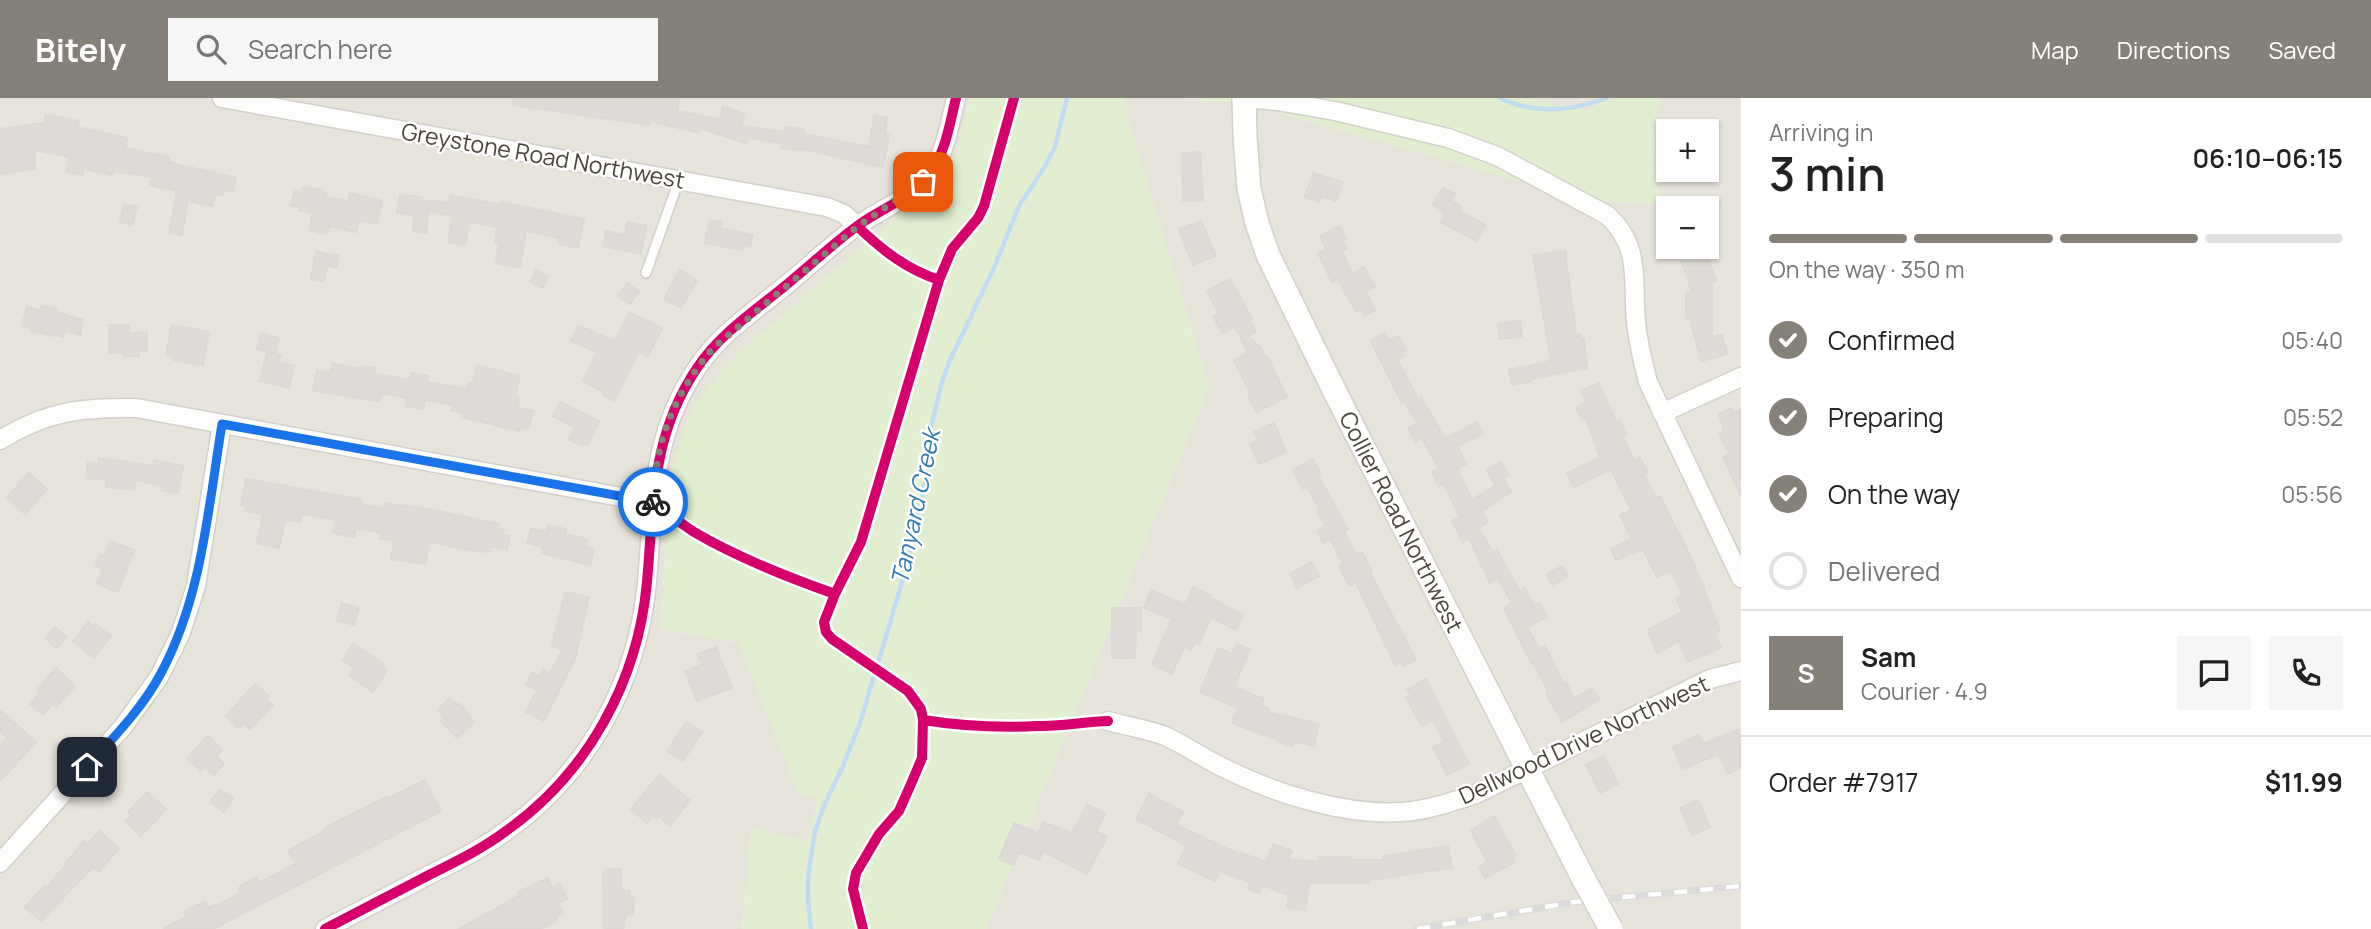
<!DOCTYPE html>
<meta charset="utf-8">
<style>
body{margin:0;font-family:Manrope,sans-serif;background:#f6f6f6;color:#222;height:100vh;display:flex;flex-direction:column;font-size:26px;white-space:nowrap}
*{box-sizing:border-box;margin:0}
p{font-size:23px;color:#767676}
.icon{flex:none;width:38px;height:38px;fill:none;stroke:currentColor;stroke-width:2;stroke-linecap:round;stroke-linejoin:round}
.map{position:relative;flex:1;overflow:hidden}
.panel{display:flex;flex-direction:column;background:#fff;width:630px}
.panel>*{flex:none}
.tools{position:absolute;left:1656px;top:21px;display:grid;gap:14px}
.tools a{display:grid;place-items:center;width:63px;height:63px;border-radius:0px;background:#fff;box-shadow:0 2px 5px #0004;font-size:35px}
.pin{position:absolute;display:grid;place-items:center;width:60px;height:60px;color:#fff;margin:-30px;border-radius:14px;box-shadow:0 4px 10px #0006}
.courier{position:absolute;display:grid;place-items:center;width:70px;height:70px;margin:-35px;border:5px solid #1a73e8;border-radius:50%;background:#fff;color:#222;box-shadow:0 2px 9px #0007}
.summary em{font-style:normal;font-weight:600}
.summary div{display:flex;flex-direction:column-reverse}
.summary{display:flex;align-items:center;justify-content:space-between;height:119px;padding:0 28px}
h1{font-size:46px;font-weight:600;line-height:52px}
.bar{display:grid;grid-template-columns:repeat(4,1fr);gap:10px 7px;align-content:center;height:84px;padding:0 28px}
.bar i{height:9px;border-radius:5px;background:#e0e0e0}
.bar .active{background:#868178}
.bar p{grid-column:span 4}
.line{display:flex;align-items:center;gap:18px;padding:0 28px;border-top:2px solid #e0e0e0}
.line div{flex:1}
.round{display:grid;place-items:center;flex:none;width:74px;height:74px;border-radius:0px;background:#f6f6f6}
ol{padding:0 28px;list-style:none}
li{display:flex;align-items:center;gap:21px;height:77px}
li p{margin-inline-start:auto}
li .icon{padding:7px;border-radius:50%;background:#868178;color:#fff;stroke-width:4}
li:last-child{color:#767676}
li i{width:38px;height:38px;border:4px solid #e0e0e0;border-radius:50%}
header{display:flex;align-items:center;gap:42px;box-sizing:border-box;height:98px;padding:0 35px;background:#868178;color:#fff}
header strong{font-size:33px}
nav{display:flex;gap:38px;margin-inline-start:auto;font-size:24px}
.search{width:490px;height:63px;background:#f6f6f6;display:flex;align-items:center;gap:18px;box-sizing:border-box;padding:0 24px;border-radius:0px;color:#767676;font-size:26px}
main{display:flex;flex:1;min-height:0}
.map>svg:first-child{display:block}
.residential{fill:#e7e4dc;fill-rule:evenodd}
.green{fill:#e1eecf}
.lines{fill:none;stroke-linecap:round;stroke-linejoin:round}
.stream{stroke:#c0ddf1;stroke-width:4.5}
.building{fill:#dedbd6;stroke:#dcd9d4;stroke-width:2}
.service-casing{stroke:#d2d0cb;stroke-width:12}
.minor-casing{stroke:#d2d0cb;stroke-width:21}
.tertiary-casing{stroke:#d2d0cb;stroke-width:26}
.service{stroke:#fdfdfc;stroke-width:9}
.minor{stroke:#fdfdfc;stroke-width:18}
.tertiary{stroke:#fdfdfc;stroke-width:23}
.rail-casing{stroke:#dbdbda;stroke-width:7}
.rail{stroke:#fff;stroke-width:4.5;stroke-dasharray:13;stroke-linecap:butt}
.tertiary-bridge-casing{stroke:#d2d0cb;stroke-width:26;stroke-linecap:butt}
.tertiary-bridge{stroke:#fdfdfc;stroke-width:23}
.cycleway-casing{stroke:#fff;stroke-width:15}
.cycleway{stroke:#d6006c;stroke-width:10}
.done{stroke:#868178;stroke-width:7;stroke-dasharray:0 12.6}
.route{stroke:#1a73e8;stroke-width:9}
.labels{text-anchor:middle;stroke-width:5;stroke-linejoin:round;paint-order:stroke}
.street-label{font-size:23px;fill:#4b4439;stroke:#fff}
.water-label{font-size:24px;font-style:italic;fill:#2e7ab2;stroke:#fff}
</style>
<header>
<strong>Bitely</strong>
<div class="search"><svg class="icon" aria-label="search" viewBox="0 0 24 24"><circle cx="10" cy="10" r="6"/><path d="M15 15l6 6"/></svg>Search here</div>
<nav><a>Map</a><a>Directions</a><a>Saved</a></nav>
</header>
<main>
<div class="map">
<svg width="1741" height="831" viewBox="0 0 1741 831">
<rect width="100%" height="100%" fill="#f4f2ee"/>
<path class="residential" d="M0 0H970L957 55 892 123 733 260 669 377 661 531 739 544 798 694 817 700 809 743 751 731 742 831H0Z
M1124 0H1184L1244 5 1587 102 1661 106 1654 80V20L1661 0H1741V831H986L1209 289 1129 24ZM1668 33H1706V72H1668ZM1668 110H1706V149H1668Z
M1528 0H1599L1587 14Z"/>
<path class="green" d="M970 0H1124L1129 24 1209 289 986 831H742L751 730 809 743 817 700 798 694 739 544 661 531 669 377 691 311 733 260 892 123 957 55Z
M1184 0H1528L1587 13 1599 0H1661C1649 34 1652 72 1662 106L1587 102 1244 5Z"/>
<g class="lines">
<path class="stream" d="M1500 0C1535 17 1572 13 1607 0
M811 831 808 802V779L815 733 823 710 843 668 860 625 907 468 927 376 931 330 942 284 950 262 994 170 1019 108 1044 70 1055 49 1067 0"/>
</g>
<path class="building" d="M514 0H679L677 13 720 21 723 9 745 16 741 28 786 34V29L804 31V36L869 49 874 18 887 20 885 36 889 37 883 69 802 51 801 52 781 50 782 45 748 40 746 45 700 30 699 35 650 23V27L513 7Z
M46 17 79 23 77 29 127 40 125 50 169 59 168 64 236 80 233 94 224 92 223 97 215 96 212 108 188 103 182 137 169 135 177 93 150 87 151 79 113 73 112 77 84 71 83 77 66 74 70 59 35 52V71L0 76V31L44 25Z
M1200 54 1203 102 1183 103 1182 55Z
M1313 75 1342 84 1336 103 1321 98 1319 104 1305 99Z
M307 89 323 92V94L326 95 325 99 348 103 350 95 382 103 377 126 359 122 356 134 329 128 327 136 309 132 313 115 299 112V109L291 108 295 93 302 95 303 90 307 91Z
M1443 90 1455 96 1451 103 1461 108 1459 112 1485 127 1476 143 1441 124 1445 116 1433 106Z
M400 97 422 99V102L449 105 450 97 501 107 502 104 584 121 578 150 559 146 560 140 526 133 520 170 496 165 499 145 495 144 497 129 469 124 465 147 448 144 453 118 428 113 426 135 413 133 414 117 397 115Z
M124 106 137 109 132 127 120 124Z
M710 122 722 124 721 130 753 137 750 149 744 147 743 152 705 145Z
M1201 123 1216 158 1193 167 1179 131Z
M628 124 646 128 641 156 603 148 606 133 625 137Z
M1340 128 1347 141 1343 143 1347 151 1342 153 1352 176 1364 169 1375 189 1366 194 1375 212 1364 218 1361 211 1356 214 1338 181 1332 184 1318 155 1326 151 1320 138Z
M1677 149H1705L1716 183 1712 184V239L1722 237 1727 256 1702 263 1700 259 1690 220H1686V194H1692Z
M316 153 339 158 336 170 327 168 324 183 311 181Z
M1565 153 1576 237 1580 236 1581 242 1584 241 1587 270 1531 281V283L1512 287 1509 272 1551 263 1533 157Z
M536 172 548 178 543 190 530 184Z
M680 172 697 182 681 210 664 201Z
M1230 181 1252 220 1249 221 1256 234 1248 238 1260 249 1265 259 1267 258 1287 299 1257 314 1248 298 1251 296 1234 262 1248 255 1235 229 1222 235 1213 218 1219 215 1207 193Z
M627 185 639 193 630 206 618 198Z
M42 208 56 211V214L83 222 80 237 65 233 63 239 54 236 53 238 31 233 32 231 22 228 27 209 41 212Z
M629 214 662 230 648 258 639 254 636 259 614 303 603 297 604 294 583 283 597 254 571 243 578 227 615 243Z
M1520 223 1522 239 1500 241 1498 226Z
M109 227H129L130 235 147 234V252L139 253V258H123V255H109Z
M172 227 209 234 203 267 173 262V258L166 256Z
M261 235 279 240 275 256 257 251Z
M1384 235 1389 243 1398 238 1406 252 1402 254 1405 257 1397 262 1418 301 1421 299 1445 341 1477 324 1483 336 1457 348 1466 366 1457 370 1472 402 1504 382 1511 394 1482 413 1488 424 1479 430 1493 455 1497 452 1520 494 1525 490 1534 508 1540 505 1547 519 1527 529 1539 551 1545 548 1563 585 1566 584 1574 600 1593 590 1599 601 1562 624 1546 595 1548 593 1533 563 1531 565 1504 510 1512 505 1498 480 1490 485 1469 440 1463 444 1452 423 1460 419 1444 385 1439 388 1432 374 1439 371 1422 340 1416 344 1408 330 1417 325 1405 304 1402 305 1371 243Z
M267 254 281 257 279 264 294 268 289 290 260 283Z
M332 265 360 271 361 268 375 270V276L410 282 411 275 428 278 427 284 467 291 469 285H473L477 267 520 278 515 298 520 300 517 309 533 313 528 331 520 329 519 333 463 319 464 315 451 312 453 307 425 302 423 311 405 308 407 300 393 297 381 295 380 303 313 293 317 272 330 275Z
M1599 285 1616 324 1620 322 1626 337 1623 339 1634 363 1640 359 1647 374 1644 376 1656 400 1660 398 1679 437 1680 436 1705 491 1704 492 1720 533 1715 535 1721 550 1687 564 1679 543 1657 555 1648 532 1682 514 1676 500 1682 497 1671 472 1657 479 1643 451 1616 462 1611 451 1632 441 1620 417 1631 412 1611 371 1574 389 1567 375 1600 360 1586 320 1582 322 1576 309 1586 304 1581 293Z
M560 304 599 323 588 347 584 345 582 348 569 342 575 329 553 318Z
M1731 310 1734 315 1741 311V397L1723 359 1729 355 1719 336 1724 333 1719 316Z
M1274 325 1286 354 1259 366 1250 346 1258 342 1254 334Z
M99 360 153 368 154 362 183 368 178 395 162 392 163 387 135 382 134 392 106 389 107 382 86 380 88 364 98 366Z
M1313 361 1320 375 1317 376 1348 431 1344 433 1356 457 1362 454 1372 474 1370 475 1416 562 1403 568 1401 564 1395 567 1356 485 1349 488 1339 468 1343 466 1330 441 1323 445 1317 433 1325 428 1317 414 1320 412 1307 389 1303 391 1293 372Z
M1501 364 1509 377 1494 385 1487 372Z
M29 375 47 391 25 416 7 399Z
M246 381 361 401 360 406 384 411 385 405 429 411 499 426 498 430 504 432 503 437 510 438 507 452 491 448 490 454 482 452V454L429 444 425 466 391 461 394 442 380 441 381 435 356 430 354 439 333 435 336 422 302 415 300 424 285 422 279 450 257 445 263 416 245 413 246 408 241 407Z
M548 427 566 431 565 436 587 441 585 449 594 451 590 467 542 455 543 449 527 445 531 431 546 434Z
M110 443 134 452 118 494 97 486 103 471 95 468 100 456 105 458Z
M1312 464 1319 478 1297 490 1290 476Z
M1562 468 1568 479 1552 487 1547 476Z
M1193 489 1210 497 1209 499 1243 517 1236 532 1211 519 1199 546 1195 544 1191 552 1184 549 1172 576 1152 566 1172 521 1144 510 1151 492 1185 507Z
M565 494 589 499 575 561 544 623 526 614 537 592 526 587 532 575 539 579 543 572 550 575 563 551 552 548Z
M342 505 359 510 354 527 337 522Z
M1112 510H1141V533H1136L1135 560H1112Z
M88 524 94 529 95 526 111 538 94 560 73 543Z
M55 529 67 539 56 550 45 540Z
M353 546 384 566 382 569 387 572 373 594 349 577 354 570 343 562Z
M1237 546 1250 551 1234 589 1264 601 1261 607 1269 611 1268 614 1319 626 1314 648 1294 643 1293 648 1278 644V642L1232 625 1238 610 1200 594 1218 550 1232 556Z
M716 549 732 590 697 603 685 573 702 567 698 556Z
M56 570 75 588 56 609 52 606 43 617 30 606 40 595 37 592Z
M1426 581 1469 666 1447 677 1433 649 1444 644 1433 622 1422 628 1406 600 1412 597 1407 592Z
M255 586 269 598 266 601 273 607 250 631 243 625 238 630 226 618Z
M450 600 457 607 459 605 474 624 457 640 441 623 444 619 438 612Z
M0 612 36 644 0 683V648L7 640 0 633Z
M686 624 702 634 683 663 667 653Z
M1738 632 1741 641V670L1727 676 1719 656 1682 671 1673 649 1699 637 1703 646Z
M208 638 222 652 216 659 224 666 214 677 205 669 201 673 187 660Z
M1604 658 1618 686 1600 695 1586 667Z
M659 677 690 702 670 728 658 718 657 721 653 718 647 725 631 711Z
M425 682 441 713 213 831H163L186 819 184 814 205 803 209 810 215 807 216 808 241 795 238 791 241 788 256 779 259 785 295 766 288 753 326 732 325 730 386 699 387 701Z
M220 691 233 700 224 714 210 704Z
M147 694 166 711 141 738 125 723 131 717 128 714Z
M1149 696 1183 714 1176 727 1241 757V755L1267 764 1273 746 1292 753 1288 762 1318 763V759H1350V762H1384L1383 758 1448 748 1452 770 1369 782V785H1309L1305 812 1287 809 1289 797 1262 787 1259 795 1248 791 1250 784 1219 773 1215 783 1178 766 1186 747 1136 721Z
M1698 702 1710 729 1692 737 1680 710Z
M1087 706 1105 716 1096 733 1107 739 1087 776 1043 753 1039 762 1019 754 1013 767 999 761 1014 725 1038 735 1043 724 1072 735Z
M1494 718 1516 758 1513 759 1515 764 1485 780 1479 769 1487 764 1471 733Z
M99 733 119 750 99 774 93 769 41 823 25 809 45 787 47 789 66 767 65 766 84 743 88 746Z
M607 771H621V789L623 793H630V798H634L633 816H626L623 831H604L603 774H607Z
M548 780 552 790 560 786 567 801 559 805 563 815 556 819 557 823 540 831H459L520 797 518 794Z"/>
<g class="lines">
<g class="service-casing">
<path id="service" d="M646 175 679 82"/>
</g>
<g class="minor-casing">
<path id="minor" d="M222 0 827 109 844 116 857 128
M1244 0 1277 3 1335 13 1448 40 1497 58 1607 117C1642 149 1632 182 1636 224 1638 245 1643 264 1648 284L1741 480
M1662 315 1741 279
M0 342C47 313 82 309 136 310L654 405
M1108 623C1126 628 1147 631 1165 638 1185 647 1203 660 1222 669 1273 695 1344 718 1403 714 1428 712 1452 704 1476 696L1710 581 1741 573
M0 765 122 630 159 579 180 537 196 488 222 326
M325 831C359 813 394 795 429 777 455 764 482 751 506 733 588 675 638 583 647 484 654 405 651 338 697 270 720 235 759 210 791 183 814 164 836 143 860 126 883 110 915 98 931 74 946 53 950 24 956 0"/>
</g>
<g class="tertiary-casing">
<path id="tertiary" d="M1244 0 1245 38 1249 91 1257 125 1268 157 1334 292 1582 778"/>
</g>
<use href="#service" class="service"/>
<use href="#minor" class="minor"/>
<use href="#tertiary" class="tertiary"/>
<g class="rail-casing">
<path id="rail" d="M1417 831 1574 804 1741 788"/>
</g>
<use href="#rail" class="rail"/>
<g class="tertiary-bridge-casing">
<path id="tertiary-bridge" d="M1582 778 1611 831"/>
</g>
<use href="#tertiary-bridge" class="tertiary-bridge"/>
<g class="cycleway-casing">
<path id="cycleway" d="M857 128C882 152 906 171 939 182
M654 405C667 414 680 425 694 434 738 460 787 479 835 496
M923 622C961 628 998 630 1037 628 1061 628 1084 624 1108 623
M325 831C359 813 394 795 429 777 455 764 482 751 506 733 588 675 638 583 647 484 654 405 651 338 697 270 720 235 759 210 791 183 814 164 836 143 860 126 883 110 915 98 931 74 946 53 950 24 956 0
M863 831 853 791 856 775 879 736 899 713 911 686 922 660 923 622 921 611 908 593 832 541 826 534 824 524 835 496 861 444 939 182 952 151 978 120 984 108 1014 0"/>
</g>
<use href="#cycleway" class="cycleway"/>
</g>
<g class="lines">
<path class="done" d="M653 404C656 394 655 379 657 367 663 323 685 283 713 250L858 128 923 84"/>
<path class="route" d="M87 669C113 640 141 612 160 577 202 500 208 411 222 326L653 404"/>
</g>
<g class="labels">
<g class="street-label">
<text transform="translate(543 58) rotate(10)" y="8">Greystone Road Northwest</text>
<text transform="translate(1401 424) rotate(63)" y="8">Collier Road Northwest</text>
<text transform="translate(1584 642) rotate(-25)" y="8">Dellwood Drive Northwest</text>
</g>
<g class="water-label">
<text transform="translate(916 409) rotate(-78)" y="8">Tanyard Creek</text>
</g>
</g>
</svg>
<div class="tools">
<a>+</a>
<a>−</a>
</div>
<div class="pin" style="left:923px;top:84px;background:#ea580c"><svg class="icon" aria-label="bag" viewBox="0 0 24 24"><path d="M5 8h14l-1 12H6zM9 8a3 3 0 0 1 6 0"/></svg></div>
<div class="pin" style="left:87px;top:669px;background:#1f2937"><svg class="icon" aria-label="home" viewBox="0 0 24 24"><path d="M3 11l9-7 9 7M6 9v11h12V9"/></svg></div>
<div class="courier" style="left:653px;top:404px"><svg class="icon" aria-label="bike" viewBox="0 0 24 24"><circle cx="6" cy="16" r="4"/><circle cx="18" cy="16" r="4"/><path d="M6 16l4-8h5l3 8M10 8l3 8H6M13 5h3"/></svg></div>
</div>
<section class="panel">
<div class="summary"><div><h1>3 min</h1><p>Arriving in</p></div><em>06:10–06:15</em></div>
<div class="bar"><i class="active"></i><i class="active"></i><i class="active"></i><i></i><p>On the way · 350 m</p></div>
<ol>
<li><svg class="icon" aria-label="check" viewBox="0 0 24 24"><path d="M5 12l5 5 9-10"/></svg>Confirmed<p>05:40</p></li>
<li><svg class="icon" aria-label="check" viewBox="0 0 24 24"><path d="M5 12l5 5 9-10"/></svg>Preparing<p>05:52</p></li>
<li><svg class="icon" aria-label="check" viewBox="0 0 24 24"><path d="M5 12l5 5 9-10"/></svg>On the way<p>05:56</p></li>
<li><i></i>Delivered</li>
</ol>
<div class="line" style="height:126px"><b class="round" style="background:#868178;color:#fff">S</b><div><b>Sam</b><p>Courier · 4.9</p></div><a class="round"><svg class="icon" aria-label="chat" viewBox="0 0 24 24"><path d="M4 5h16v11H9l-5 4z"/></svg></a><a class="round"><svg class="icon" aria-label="phone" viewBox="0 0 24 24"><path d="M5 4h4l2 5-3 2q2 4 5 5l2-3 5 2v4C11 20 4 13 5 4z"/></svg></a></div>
<div class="line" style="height:91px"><div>Order #7917</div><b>$11.99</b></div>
</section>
</main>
